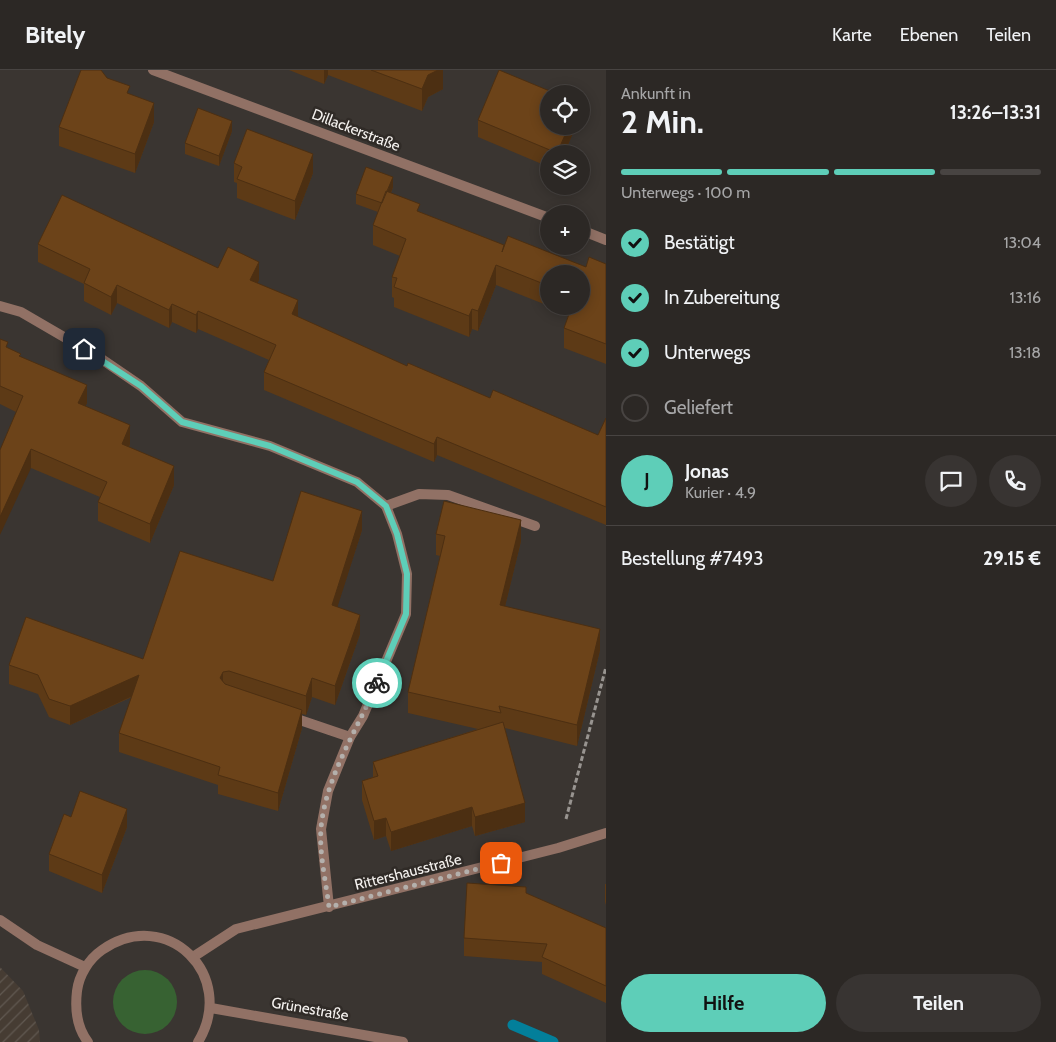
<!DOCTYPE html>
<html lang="de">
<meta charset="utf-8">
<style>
body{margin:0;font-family:Cabin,sans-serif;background:#383432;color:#f1f3f6;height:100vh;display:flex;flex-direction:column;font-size:19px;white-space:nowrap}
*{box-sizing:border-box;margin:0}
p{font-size:16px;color:#a6a6a7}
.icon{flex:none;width:28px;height:28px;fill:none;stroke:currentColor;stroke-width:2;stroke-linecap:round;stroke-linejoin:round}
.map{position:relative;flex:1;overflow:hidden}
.panel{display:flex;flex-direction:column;background:#2c2825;width:450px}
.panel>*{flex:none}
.controls{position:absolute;left:540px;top:15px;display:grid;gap:10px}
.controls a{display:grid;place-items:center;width:50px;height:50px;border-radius:50%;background:#2c2825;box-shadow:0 2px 12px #0003,0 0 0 1px #484442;font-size:25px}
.pin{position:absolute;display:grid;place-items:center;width:42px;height:42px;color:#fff;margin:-21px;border-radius:10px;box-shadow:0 2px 8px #0006}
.courier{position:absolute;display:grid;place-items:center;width:50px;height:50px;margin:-25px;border:4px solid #5eceb8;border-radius:50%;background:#fff;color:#222;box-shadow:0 1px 6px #0007}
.overview em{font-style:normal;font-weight:700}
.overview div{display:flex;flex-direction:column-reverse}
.overview{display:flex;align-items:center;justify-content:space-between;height:85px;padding:0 15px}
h1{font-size:32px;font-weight:700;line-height:38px}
.bar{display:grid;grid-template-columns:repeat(4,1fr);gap:8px 5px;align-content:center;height:60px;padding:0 15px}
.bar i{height:6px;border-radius:4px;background:#484442}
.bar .current{background:#5eceb8}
.bar p{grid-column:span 4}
.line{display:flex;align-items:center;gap:12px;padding:0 15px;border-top:1px solid #484442}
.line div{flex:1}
.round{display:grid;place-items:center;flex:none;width:52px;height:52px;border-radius:26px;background:#383432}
ol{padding:0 15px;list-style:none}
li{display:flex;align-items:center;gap:15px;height:55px}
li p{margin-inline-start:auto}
li .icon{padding:5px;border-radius:50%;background:#5eceb8;color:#111;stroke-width:4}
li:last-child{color:#a6a6a7}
li i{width:28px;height:28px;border:2px solid #484442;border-radius:50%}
.cta{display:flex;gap:10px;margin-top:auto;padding:10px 15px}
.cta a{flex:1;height:58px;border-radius:30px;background:#5eceb8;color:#111;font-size:20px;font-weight:700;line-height:58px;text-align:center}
.cta a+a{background:#383432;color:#f1f3f6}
header{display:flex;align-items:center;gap:30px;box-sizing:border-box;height:70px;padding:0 25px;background:#2c2825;border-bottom:1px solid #484442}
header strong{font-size:24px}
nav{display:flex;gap:28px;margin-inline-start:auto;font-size:18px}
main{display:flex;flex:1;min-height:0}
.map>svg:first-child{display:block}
.industrial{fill:url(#industrial-furrows)}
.grass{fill:#376232}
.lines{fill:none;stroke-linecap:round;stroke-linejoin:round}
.stream{stroke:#037f9a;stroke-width:11}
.path{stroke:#989490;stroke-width:3;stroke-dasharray:5 2.5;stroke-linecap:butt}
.service{stroke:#917165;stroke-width:10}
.minor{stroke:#917165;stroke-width:10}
.tertiary{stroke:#917165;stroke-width:10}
.wall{fill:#5d3a16;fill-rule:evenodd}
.shaded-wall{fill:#4c2f12}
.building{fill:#6c4319;stroke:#4c2f12}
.done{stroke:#b4b0ac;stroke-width:5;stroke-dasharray:0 9}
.route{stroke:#5eceb8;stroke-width:6}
.labels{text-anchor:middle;stroke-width:5;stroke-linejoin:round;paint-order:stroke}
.street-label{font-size:15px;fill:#f5f2ef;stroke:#302b27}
</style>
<header>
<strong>Bitely</strong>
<nav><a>Karte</a><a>Ebenen</a><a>Teilen</a></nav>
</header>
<main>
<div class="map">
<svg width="606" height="972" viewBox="0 0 606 972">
<defs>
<pattern id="industrial-furrows" width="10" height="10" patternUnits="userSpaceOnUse" patternTransform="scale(1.25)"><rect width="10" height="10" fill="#463c33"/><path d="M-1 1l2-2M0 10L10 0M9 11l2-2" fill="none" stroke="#615951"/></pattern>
</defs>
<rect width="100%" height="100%" fill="#3a3531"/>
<path class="industrial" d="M0 897 23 921 39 960 40 972H0Z"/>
<path class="grass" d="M113 932a32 32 0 1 1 64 0a32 32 0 1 1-64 0Z"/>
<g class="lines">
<path class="stream" d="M513 955 553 972"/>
<path class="path" d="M566 749 606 597"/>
<path class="service" d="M386 436 419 424 448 425 535 456
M291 647 350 667"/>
<path class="minor" d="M153 0 549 148
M581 160 606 170
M0 236 21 242 100 288 141 316 182 352 270 376 357 412 386 436 397 464 407 504 406 544 363 646 350 667 328 721 321 759 329 837
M193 887 236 859 558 778 606 763"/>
<path class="tertiary" d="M0 850 37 875 85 897
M211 938 403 972
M88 972C77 958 75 938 77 921 79 905 89 889 102 880 167 835 238 906 198 972"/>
</g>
<path class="wall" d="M289 0H443V19L428 27 422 41 328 5 324 14Z
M107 8 130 24 154 52 135 103 59 76V57Z
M478 50 549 56H573V63L564 84H549V97L478 67Z
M232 61 219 96 185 84V73Z
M234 93 313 103 295 150 237 128V113L234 112Z
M393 117 391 123 420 142 504 175 586 197 606 194V294L564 278V258L569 244 496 215 478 261 472 259 469 267 394 237V228L392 227V207L400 186 373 175V155L378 142 356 134V124ZM549 204H581V236H549Z
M38 174 218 198 259 210 257 213 298 247 407 296 490 328 598 365 606 348V455L437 385 434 392 264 320V302L269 290 198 259 196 263 172 252 169 258 117 233 111 245 84 231V214L38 192Z
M0 269 8 278 87 333 85 336 130 374 129 377 174 415 150 473 98 451V432L100 427 31 398 16 342 0 334Z
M362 460 337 537 360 564 335 635 312 627 306 645 302 644V658L278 741 218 724V715L119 682V663L132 627 70 655 49 647 38 624 9 614V595L143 589 273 511Z
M436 464 521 471 505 536 600 580 577 676 505 658 525 752 475 766 472 756 391 781 386 766 374 770 362 730V711L373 707V692L478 659 408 643V622L440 486 436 485Z
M71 747 127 757 102 823 49 801V784Z
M605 814H606V835L605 832Z
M526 824 606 858V933L542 904V892L464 886V868Z"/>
<path class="shaded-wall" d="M324 0H328V5L324 14Z
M438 0H443V19L428 27 422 41V19L428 5Z
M154 33V52L135 103V84Z
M232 51V61L219 96V86Z
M569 56H573V63L564 84H557Z
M313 84V103L295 150V131Z
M393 107V117L383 143V133Z
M259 192V210L250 228V210Z
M496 195V215L478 261V241Z
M117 215V233L111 245V227Z
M298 230V249L292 244Z
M172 234V252L169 258V240Z
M472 239V259L469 267V246Z
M198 241V259L196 263V245Z
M87 315V333L78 352V333Z
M130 355V374L122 393V374Z
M437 367V385L434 392V374Z
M31 379V398L0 465V447Z
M174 396V415L150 473V454Z
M362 441V460L332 554V535Z
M521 450V471L500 557V535Z
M360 545V564L335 635V616Z
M600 559V580L577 676V655Z
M223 602V621L220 608Z
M139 605V623L70 655V636Z
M312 608V627L306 645V626Z
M302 640V658L278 741V723Z
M525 733V752L475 766V747Z
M472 737V756L391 781V762Z
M127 739V757L102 823V805Z
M386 748V766L374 770V751Z"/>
<path class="building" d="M81 0H101L107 8 130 16 127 23 154 33 135 84 59 57Z
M371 0H438L428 5 422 19Z
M499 0 557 24H549V56H569L557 83 478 50Z
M198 38 232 51 219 86 185 73Z
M247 59 313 84 295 131 237 109 242 97 234 93Z
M366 97 393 107 382 133 356 124Z
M386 121 420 134 417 141 504 175 502 182 508 166 586 197 589 187 606 194V274L564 258 572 236H581V204H549V216L496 195 478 241 472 239 469 246 394 217 397 208 392 207 406 169 373 155Z
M62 125 218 198 228 177 259 192 250 210 298 230 292 244 407 296 408 293 490 328 493 320 598 365 606 348V437L437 367 434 374 264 302 276 275 198 241 196 245 172 234 169 240 117 215 111 227 84 213 90 199 38 174Z
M0 269 8 272 6 277 21 284 19 286 87 315 78 333 130 355 122 374 174 396 150 454 98 432 107 412 31 379 0 447V380L23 326 0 316Z
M301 421 362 441 332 535 360 545 335 616 312 608 306 626 229 601 223 602 220 608 225 614 302 640 278 723 218 705 220 697 119 663 139 605 70 636 49 629 38 605 9 595 26 547 143 589 180 481 273 511Z
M444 431 521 450 500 535 600 559 577 655 499 636 501 643 408 622 445 466 436 464Z
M503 652 525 733 475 747 472 737 391 762 386 748 374 751 362 711 378 706 373 692Z
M80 721 127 739 102 805 49 784 64 744 71 747Z
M467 813 526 817V823L606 858V916L542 887 547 874 464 868Z"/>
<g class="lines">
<path class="done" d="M377 613C357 661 326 705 321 758 319 783 326 812 329 837L501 793"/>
<path class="route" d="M84 279 141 316 182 352 270 376 357 412 386 436 397 464 407 504 406 544 377 613"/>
</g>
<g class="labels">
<g class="street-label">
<text transform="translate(356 60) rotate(21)" y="5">Dillackerstraße</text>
<text transform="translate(408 802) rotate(-14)" y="5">Rittershausstraße</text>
<text transform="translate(310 939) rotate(10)" y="5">Grünestraße</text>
</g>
</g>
</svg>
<div class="controls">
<a><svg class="icon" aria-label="locate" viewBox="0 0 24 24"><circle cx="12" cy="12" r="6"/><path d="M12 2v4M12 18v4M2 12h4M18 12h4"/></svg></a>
<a><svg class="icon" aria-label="layers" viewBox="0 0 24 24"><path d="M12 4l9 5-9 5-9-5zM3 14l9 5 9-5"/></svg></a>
<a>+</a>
<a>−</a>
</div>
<div class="pin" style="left:501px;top:793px;background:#ea580c"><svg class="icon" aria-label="bag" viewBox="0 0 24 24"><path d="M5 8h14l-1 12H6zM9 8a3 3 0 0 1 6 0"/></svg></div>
<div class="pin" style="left:84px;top:279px;background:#1f2937"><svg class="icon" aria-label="home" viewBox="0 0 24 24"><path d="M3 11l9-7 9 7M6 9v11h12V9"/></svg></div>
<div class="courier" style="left:377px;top:613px"><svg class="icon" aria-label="bike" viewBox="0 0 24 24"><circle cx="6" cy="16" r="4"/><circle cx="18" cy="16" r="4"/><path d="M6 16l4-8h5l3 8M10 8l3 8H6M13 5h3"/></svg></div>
</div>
<section class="panel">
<div class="overview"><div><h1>2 Min.</h1><p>Ankunft in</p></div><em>13:26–13:31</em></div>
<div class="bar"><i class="current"></i><i class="current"></i><i class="current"></i><i></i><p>Unterwegs · 100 m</p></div>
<ol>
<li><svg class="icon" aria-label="check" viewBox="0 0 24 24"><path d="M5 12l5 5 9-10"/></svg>Bestätigt<p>13:04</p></li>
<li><svg class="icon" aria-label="check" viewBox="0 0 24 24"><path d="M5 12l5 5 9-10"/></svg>In Zubereitung<p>13:16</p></li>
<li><svg class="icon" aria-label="check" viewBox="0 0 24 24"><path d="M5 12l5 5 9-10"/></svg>Unterwegs<p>13:18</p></li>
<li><i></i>Geliefert</li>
</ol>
<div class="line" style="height:90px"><b class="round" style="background:#5eceb8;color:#111">J</b><div><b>Jonas</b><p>Kurier · 4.9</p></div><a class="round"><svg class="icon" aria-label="chat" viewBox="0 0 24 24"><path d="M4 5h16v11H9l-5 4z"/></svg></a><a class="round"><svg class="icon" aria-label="phone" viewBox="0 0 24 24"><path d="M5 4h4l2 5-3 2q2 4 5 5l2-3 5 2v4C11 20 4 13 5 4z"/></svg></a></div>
<div class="line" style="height:65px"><div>Bestellung #7493</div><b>29.15 €</b></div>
<div class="cta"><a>Hilfe</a><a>Teilen</a></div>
</section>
</main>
